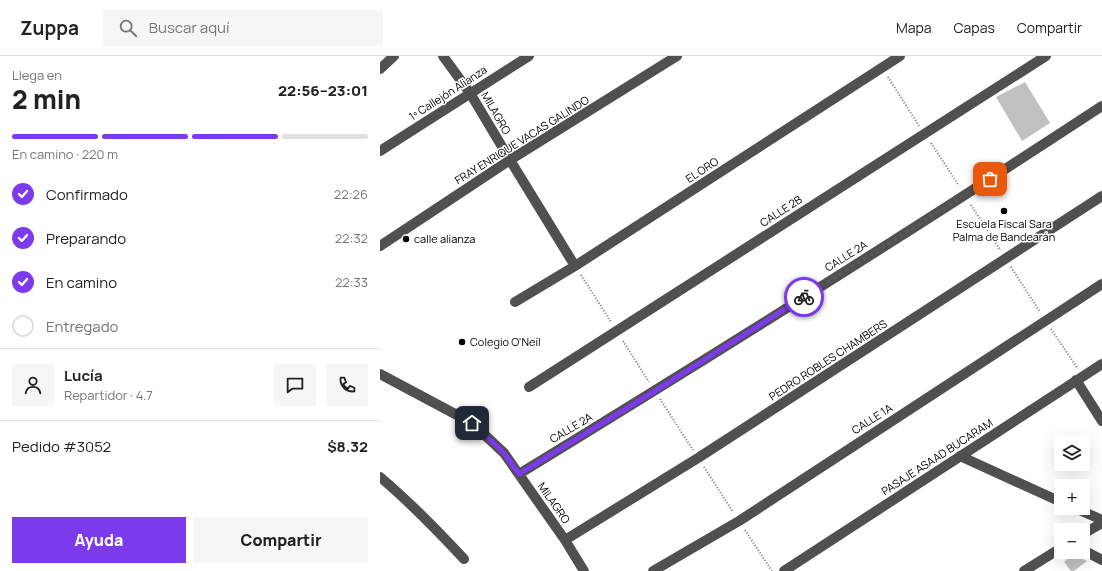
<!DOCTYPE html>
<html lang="es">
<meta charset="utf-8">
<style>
body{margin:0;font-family:Manrope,sans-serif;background:#f6f6f6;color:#222;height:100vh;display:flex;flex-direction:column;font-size:15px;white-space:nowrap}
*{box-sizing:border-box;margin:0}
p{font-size:13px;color:#767676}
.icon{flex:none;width:22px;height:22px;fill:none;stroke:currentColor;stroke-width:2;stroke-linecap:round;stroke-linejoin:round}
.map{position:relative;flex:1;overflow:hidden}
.drawer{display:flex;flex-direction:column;background:#fff;width:380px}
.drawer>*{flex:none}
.buttons{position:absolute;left:674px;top:379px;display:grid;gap:8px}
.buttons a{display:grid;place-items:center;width:36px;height:36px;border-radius:0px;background:#fff;box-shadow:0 4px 16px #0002;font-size:20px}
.pin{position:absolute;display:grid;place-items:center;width:34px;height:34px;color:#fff;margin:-17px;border-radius:8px;box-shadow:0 2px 6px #0006}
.courier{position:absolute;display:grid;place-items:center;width:40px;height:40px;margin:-20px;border:3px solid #7c3aed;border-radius:50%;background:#fff;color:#222;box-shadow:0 1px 5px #0007}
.head em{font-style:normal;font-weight:800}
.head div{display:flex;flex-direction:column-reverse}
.head{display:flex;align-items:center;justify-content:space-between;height:68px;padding:0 12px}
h1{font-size:26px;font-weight:800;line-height:30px}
.bar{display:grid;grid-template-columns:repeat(4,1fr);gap:6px 4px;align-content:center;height:48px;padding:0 12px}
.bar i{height:5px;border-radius:3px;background:#e0e0e0}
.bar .selected{background:#7c3aed}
.bar p{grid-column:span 4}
.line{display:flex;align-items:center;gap:10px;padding:0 12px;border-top:1px solid #e0e0e0}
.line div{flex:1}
.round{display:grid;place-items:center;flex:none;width:42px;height:42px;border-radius:0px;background:#f6f6f6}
ol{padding:0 12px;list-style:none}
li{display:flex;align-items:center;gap:12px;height:44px}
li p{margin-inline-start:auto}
li .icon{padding:4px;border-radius:50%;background:#7c3aed;color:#fff;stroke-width:4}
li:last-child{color:#767676}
li i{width:22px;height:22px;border:2px solid #e0e0e0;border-radius:50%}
.action{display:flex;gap:8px;margin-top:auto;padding:8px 12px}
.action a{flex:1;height:46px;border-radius:0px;background:#7c3aed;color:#fff;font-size:16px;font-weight:800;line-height:46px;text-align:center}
.action a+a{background:#f6f6f6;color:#222}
header{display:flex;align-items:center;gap:24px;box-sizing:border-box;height:56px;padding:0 20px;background:#fff;border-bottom:1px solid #e0e0e0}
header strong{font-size:19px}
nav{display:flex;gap:22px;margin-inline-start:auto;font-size:14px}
.search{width:280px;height:36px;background:#f6f6f6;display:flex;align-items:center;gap:10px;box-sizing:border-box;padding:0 14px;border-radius:0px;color:#767676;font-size:15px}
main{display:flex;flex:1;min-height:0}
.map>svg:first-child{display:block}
.building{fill:#c0c0c0}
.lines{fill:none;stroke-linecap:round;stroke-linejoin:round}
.path{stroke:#727272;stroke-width:2;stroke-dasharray:1 2;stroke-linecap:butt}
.minor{stroke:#505050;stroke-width:10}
.done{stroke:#595959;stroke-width:4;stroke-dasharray:0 7.2}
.route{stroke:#7c3aed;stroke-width:5}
.poi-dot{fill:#000;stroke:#fff;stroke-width:1.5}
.labels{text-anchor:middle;stroke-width:3;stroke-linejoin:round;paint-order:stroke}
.street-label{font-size:11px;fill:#000;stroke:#fff}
.poi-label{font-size:11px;fill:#000;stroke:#fff;text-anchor:start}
</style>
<header>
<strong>Zuppa</strong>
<div class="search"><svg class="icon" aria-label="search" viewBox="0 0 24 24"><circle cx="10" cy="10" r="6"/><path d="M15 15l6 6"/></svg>Buscar aquí</div>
<nav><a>Mapa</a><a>Capas</a><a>Compartir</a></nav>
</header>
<main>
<section class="drawer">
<div class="head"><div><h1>2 min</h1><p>Llega en</p></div><em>22:56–23:01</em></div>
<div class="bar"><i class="selected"></i><i class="selected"></i><i class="selected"></i><i></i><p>En camino · 220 m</p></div>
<ol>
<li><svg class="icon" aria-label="check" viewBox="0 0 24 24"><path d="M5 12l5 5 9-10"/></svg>Confirmado<p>22:26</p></li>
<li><svg class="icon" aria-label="check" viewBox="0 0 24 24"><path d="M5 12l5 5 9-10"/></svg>Preparando<p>22:32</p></li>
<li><svg class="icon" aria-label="check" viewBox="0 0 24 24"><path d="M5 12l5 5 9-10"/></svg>En camino<p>22:33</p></li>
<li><i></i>Entregado</li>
</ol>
<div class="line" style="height:72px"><a class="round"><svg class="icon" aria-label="person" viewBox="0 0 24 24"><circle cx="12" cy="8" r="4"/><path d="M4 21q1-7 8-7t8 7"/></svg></a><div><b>Lucía</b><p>Repartidor · 4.7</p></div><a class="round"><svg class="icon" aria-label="chat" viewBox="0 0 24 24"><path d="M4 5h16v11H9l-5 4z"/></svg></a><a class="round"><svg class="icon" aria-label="phone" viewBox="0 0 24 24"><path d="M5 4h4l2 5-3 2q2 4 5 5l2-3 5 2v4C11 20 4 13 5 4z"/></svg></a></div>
<div class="line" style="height:52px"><div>Pedido #3052</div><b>$8.32</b></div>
<div class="action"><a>Ayuda</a><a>Compartir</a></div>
</section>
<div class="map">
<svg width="722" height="515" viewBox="0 0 722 515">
<rect width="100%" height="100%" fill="#fff"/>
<path class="building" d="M645 26 670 67 642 85 616 41Z
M694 498 707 505 694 515H691L684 506Z"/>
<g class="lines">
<path class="path" d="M508 21 539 70
M551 87 579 130
M591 149 620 194
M631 211 660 256
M201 219 231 266
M671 273 698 313
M243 285 269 326
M280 343 313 394
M324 411 353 456
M365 474 392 515"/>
<path class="minor" d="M63 0 90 37 130 104 195 210
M0 13 14 0
M0 95 149 0
M0 190 130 104 297 0
M135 246 195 210 520 0
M0 318 92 367 124 397 185 484 204 515
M696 324 722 365
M149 331 666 0
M580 400 681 446
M139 418C335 298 530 176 722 50
M0 421C31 447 57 474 84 503
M695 452 722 464
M703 478 722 467
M185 484 318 402 722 140
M703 494 722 504
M273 515 359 465 722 228
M404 515 722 308
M644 515 681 492"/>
</g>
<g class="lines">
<path class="done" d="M424 241 610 123"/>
<path class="route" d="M92 367 124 397 139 418 275 335 424 241"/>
</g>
<g class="poi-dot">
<circle cx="624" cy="155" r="4"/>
<circle cx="26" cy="183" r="4"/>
<circle cx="82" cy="286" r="4"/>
</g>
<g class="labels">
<g class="street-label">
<text transform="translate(68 37) rotate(-33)" y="4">1º Callejón Alianza</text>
<text transform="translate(116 57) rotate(60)" y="4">MILAGRO</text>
<text transform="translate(142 84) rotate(-32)" y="4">FRAY ENRIQUE VACAS GALINDO</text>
<text transform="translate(322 114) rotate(-33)" y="4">EL ORO</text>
<text transform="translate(401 155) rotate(-33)" y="4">CALLE 2B</text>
<text transform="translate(466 200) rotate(-32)" y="4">CALLE 2A</text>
<text transform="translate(448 304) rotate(-33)" y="4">PEDRO ROBLES CHAMBERS</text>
<text transform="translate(492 363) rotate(-33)" y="4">CALLE 1A</text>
<text transform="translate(191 372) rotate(-31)" y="4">CALLE 2A</text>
<text transform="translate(557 401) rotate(-33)" y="4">PASAJE ASAAD BUCARAM</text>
<text transform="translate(174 447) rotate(55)" y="4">MILAGRO</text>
</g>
<g class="poi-label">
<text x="624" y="172" text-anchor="middle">Escuela Fiscal Sara<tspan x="624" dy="13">Palma de Bandearán</tspan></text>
<text x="34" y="187">calle alianza</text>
<text x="90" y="290">Colegio O'Neil</text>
</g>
</g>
</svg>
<div class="buttons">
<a><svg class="icon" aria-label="layers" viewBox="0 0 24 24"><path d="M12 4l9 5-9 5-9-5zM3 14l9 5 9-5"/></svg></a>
<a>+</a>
<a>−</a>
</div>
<div class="pin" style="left:610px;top:123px;background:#ea580c"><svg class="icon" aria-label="bag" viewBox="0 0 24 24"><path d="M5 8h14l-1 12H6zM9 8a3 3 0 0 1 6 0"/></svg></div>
<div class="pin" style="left:92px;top:367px;background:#1f2937"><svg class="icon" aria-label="home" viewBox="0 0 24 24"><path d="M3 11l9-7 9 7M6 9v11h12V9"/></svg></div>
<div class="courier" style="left:424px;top:241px"><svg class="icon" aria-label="bike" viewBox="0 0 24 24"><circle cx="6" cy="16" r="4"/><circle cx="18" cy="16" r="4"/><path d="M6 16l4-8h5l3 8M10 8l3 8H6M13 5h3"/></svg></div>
</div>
</main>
